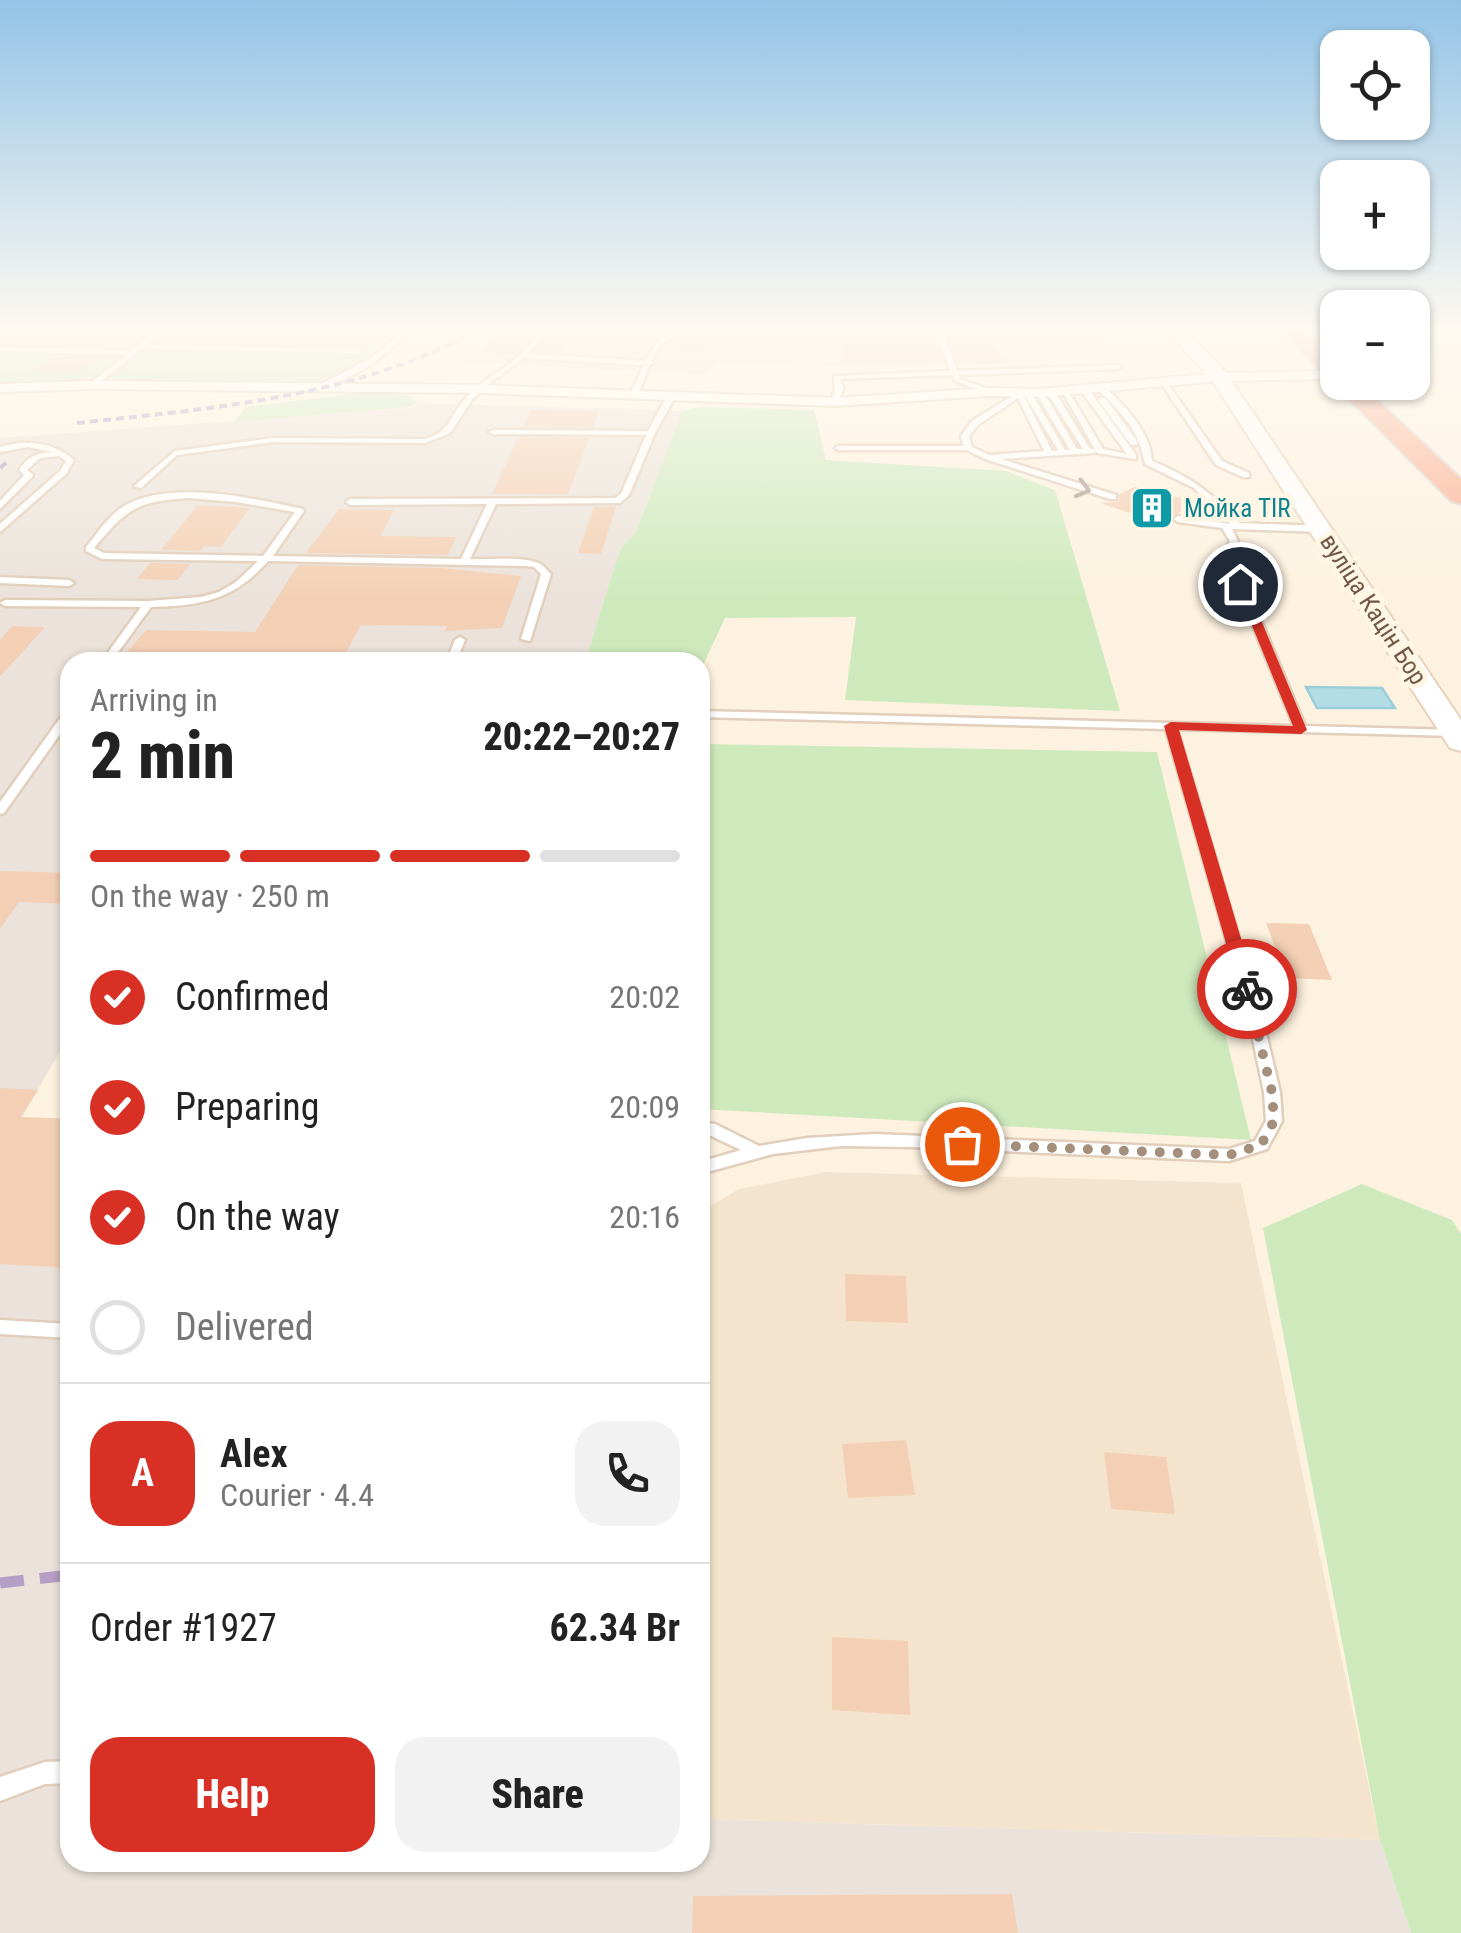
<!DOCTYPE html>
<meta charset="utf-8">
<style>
body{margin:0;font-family:"Roboto Condensed",sans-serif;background:#f2f2f2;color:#222;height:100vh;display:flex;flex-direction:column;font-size:38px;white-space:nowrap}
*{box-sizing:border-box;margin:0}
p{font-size:32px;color:#767676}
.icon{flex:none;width:55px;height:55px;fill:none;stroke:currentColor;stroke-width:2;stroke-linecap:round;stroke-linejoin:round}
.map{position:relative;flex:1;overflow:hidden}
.sheet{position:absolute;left:60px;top:652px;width:650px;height:1220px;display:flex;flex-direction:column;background:#fff;border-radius:30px;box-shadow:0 2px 8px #0004}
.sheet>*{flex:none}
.tools{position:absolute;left:1320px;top:30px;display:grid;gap:20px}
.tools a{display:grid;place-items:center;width:110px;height:110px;border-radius:20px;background:#fff;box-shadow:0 2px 8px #0004;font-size:50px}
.pin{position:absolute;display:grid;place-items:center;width:85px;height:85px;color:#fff;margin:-42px;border:5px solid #fff;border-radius:50%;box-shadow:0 2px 10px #0007}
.courier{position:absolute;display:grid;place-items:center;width:100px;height:100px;margin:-50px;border:8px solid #d93025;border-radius:50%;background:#fff;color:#222;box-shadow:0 2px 12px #0007}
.head em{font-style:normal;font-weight:800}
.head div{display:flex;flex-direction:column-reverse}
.head{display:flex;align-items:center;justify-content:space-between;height:170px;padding:0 30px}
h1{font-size:65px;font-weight:800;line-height:75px}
.bar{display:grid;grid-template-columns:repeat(4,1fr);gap:15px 10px;align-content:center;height:120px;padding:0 30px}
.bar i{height:12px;border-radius:8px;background:#e0e0e0}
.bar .selected{background:#d93025}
.bar p{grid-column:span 4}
.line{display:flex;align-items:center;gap:25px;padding:0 30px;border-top:2px solid #e0e0e0}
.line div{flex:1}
.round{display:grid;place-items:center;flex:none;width:105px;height:105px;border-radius:30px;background:#f2f2f2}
ol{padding:0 30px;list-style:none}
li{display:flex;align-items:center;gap:30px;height:110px}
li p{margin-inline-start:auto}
li .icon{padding:10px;border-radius:50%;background:#d93025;color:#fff;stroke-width:4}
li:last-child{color:#767676}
li i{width:55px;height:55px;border:5px solid #e0e0e0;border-radius:50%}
.primary-button{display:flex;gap:20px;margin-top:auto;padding:20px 30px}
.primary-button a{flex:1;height:115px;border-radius:30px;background:#d93025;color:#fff;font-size:40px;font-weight:800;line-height:115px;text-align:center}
.primary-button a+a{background:#f2f2f2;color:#222}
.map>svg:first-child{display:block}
.residential{fill:#f5e4cd}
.industrial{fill:#ebe3db}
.green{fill:#ceeabd}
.water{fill:#b3dde6;stroke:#99cdd9;stroke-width:2.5}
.building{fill:#f3d0b5}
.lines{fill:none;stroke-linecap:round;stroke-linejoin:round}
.lane-casing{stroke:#e1cebb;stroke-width:5}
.street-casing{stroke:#e1cebb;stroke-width:4}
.secondary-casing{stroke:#e8d1ba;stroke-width:4}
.highway-casing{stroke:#ded7d3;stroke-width:4}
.lane{fill:#fff;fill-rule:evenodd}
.street{fill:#fff;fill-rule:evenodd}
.secondary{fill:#fff;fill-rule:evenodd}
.highway{fill:#fab193;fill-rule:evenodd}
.rail-far1{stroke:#b59ec5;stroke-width:4;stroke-dasharray:8 5;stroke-linecap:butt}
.rail{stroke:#b59ec5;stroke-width:11;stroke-dasharray:24 16;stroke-linecap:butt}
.oneway{stroke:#ac9b90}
.route{fill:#d93025}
.done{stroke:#a48e7c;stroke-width:10;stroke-dasharray:0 18}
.labels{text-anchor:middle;stroke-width:10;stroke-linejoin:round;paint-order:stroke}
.far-culture-label{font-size:25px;fill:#0d838f;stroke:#fff6e6;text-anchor:start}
.far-street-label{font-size:25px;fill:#745846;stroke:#fff6e6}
</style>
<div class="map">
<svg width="1461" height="1933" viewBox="0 0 1461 1933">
<rect width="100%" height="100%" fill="#fdf2df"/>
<path class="residential" d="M825 1172 1241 1183 1380 1840 700 1819V1212L739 1189Z"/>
<path class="industrial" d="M501 329H1099L1109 342 1043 362 817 367 815 361 720 362 703 374 465 362Z
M419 403 682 411 636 532 620 549 585 662H70V1034L22 1117 70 1119V1862H700V1819L1380 1840 1411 1933H0V438L411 408Z"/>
<path class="green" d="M0 329H394L362 362 329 382 88 380 0 385Z
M389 393 408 396 417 402 410 407 234 422 246 407 351 394Z
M701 407 814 410 826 460 1006 471 1055 490 1120 711 845 700 856 617 725 618 700 672V662H585L620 549 636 532 682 411Z
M700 744 1157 752 1251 1140 700 1109Z
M1362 1184 1452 1220 1461 1234V1933H1411L1380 1840 1263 1228Z"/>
<path class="water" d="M1306 687 1382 688 1395 708H1317Z"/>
<path class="building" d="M286 329H380L364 348 286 344Z
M501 329H538L514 355 477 353Z
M553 329H577L560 352 536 351Z
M688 329H736L700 353 663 348Z
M838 329H892L894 336H934L943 362 845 363Z
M959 329H986L1004 362 958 363 948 336H963Z
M54 356 99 358 79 373 32 372Z
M531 410 599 411 593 427 524 426Z
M518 438H589L568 494H492Z
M1135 487 1203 503 1219 519 1179 512 1165 525 1100 503 1119 502V494Z
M198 505 250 508 221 547 204 546 200 551 161 550Z
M594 507H616L601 554 578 553Z
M339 509 394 510 381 536 456 537 448 555 306 553Z
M150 563 190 564 178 580 137 579Z
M298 565 442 568 521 576 502 628 445 631 447 626 361 625 342 660 126 653 146 630 255 632Z
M12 626 45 627 0 677V640Z
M0 871 70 873V904L19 902 0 929Z
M1266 923 1309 924 1332 980 1287 978Z
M0 1088 38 1090 21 1117 70 1119V1268L0 1264Z
M845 1274 906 1276 908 1323 846 1321Z
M906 1440 915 1495 848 1498 842 1444Z
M1104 1452 1166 1457 1175 1514 1111 1509Z
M832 1637 908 1641 910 1715 832 1710Z
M1012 1894 1018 1933H692L693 1896Z"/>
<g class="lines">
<g class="lane-casing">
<path id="lane" d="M159 329H166L147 345 359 349 362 351 359 353 142 349 93 387 90 383 127 355 0 351V347L131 351Z
M404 329H410C386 358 356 377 320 389L316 387C353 367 374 361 404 329Z
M543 329H549L528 354 646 361C653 345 666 329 685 329L659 346 652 361 654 363 650 365 637 396 630 394 644 365 524 358 495 379 473 398 450 433 425 443 273 442 177 455 141 488 134 486 175 451 273 438 425 439C450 432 449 418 464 400 480 380 503 371 521 354 529 346 536 337 543 329Z
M936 329H942L957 371 1118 365 1121 367 1118 369 959 375 960 379 992 390V394H989L955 381 952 375 840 379 843 388 838 402 831 404 835 388 834 376 950 371Z
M1159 380H1165L1222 461 1249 473V477H1243L1216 465Z
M1098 386H1104C1125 407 1150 430 1152 461 1191 477 1211 492 1239 523L1322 526 1326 529 1322 532 1232 529 1238 541 1233 553 1305 726 1456 730 1461 732 1460 735 1456 736 1177 729 1262 1016 1280 1092 1282 1121 1267 1149 1229 1161 910 1147 841 1146 773 1154 700 1174V1162L741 1150 707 1134H700V1122L715 1124 759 1146 807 1138 875 1134 1229 1149 1255 1141 1266 1121 1264 1092 1248 1016 1166 729 700 717V711L1294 726 1223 553 1230 541 1222 528 1178 522 1174 519 1178 516 1230 524 1194 488 1145 464C1139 430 1123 414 1098 390Z
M1081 387H1087L1136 455V459L1097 453 1061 389H1067L1103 449 1127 454 1080 389Z
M1051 390 1055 392 1090 449H1095V453L1001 459 1116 495V499H1110L985 459 967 450H839L835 448 839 446H964L961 436 972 421 1019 392 1023 394 1052 451 1058 450 1024 394 1028 392 1032 394 1065 450H1070L1036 393 1040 391 1044 393 1077 449H1083L1047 392ZM1018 398 1044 451 989 455 972 447 969 436 978 425Z
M669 393 676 395 655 433 629 495 620 503 496 504 470 559C488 560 523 556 538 563 543 564 547 571 551 574L530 641 521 639 541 574 534 567 525 566 268 561C234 600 200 606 151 607L111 662H101L141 607 5 606 0 603 5 600 148 601 201 597 219 592 236 582 258 561 102 559 86 551V547C97 534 108 516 124 506 171 479 253 498 303 509L304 511 273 556 461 559 487 504 350 505 346 502 350 499 615 498 621 494 646 435 493 434 489 432 493 430 648 431ZM189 498 236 502 295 512 263 556 104 553 94 548C127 509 136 501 189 498Z
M1099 398H1105L1137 441V445H1131L1098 400Z
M18 443C40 442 58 446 74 460L66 474 0 532V524L60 471 66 461 59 456 40 458 27 470 33 475 32 477 0 509V501L24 475 19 470C27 457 37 453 52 452L28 447 0 452V447Z
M0 577 69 580 74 583 69 586 0 583Z
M460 637 465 640 456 662H446L455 640Z
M70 709V720L4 813 0 814V802L66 710Z
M0 1320 70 1324V1338L0 1334Z
M70 1761V1783L45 1784 0 1801V1777L45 1762Z"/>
</g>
<g class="street-casing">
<path id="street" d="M1338 371 1335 379 1219 381 1040 397 989 396 834 406 482 393 93 389 0 392V384L93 381 482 385 834 398 989 388 1040 389 1219 373Z"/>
</g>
<g class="secondary-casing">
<path id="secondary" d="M1166 329H1184L1226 373 1461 720V751L1450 748 1446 742 1212 380Z"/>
</g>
<g class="highway-casing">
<path id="highway" d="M1279 329H1302L1338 363V382H1358L1461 479V504L1451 501Z"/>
</g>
<use href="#lane" class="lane"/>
<use href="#street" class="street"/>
<use href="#secondary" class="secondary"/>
<use href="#highway" class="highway"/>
<path class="rail-far1" d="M77 423C217 408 356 397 481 329
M0 468 7 462"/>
<path class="rail" d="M0 1583 70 1575"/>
</g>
<defs><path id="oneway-chevron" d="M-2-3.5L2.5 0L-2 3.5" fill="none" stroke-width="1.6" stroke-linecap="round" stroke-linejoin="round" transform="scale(2.5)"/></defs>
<use class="oneway" href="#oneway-chevron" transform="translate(1083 489) rotate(15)"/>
<linearGradient id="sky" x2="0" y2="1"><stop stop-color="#93c4e7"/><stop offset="0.55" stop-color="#fef9f1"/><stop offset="1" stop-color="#fef9f1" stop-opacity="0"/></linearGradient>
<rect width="1461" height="599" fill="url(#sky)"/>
<path class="route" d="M1240 581 1246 584 1307 730 1301 734 1179 730 1256 989 1247 994 1239 989 1164 726 1171 722 1293 726 1235 584Z"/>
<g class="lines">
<path class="done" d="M962 1144 1229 1155 1261 1145 1274 1121 1272 1092 1247 989"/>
</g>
<defs>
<g id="building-square" transform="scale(2.25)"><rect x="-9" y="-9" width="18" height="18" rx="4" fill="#0f9aa8" stroke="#fff6e6"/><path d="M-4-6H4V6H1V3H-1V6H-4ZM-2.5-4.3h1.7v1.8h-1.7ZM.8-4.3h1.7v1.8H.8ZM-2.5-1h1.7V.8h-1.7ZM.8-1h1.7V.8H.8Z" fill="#fff"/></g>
</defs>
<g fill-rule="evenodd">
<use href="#building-square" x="1152" y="508"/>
</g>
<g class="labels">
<g class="far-culture-label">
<text x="1184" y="517">Мойка TIR</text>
</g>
<g class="far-street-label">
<text transform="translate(1374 609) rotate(57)" y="9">вуліца Кацін Бор</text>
</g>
</g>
</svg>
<div class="tools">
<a><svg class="icon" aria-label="locate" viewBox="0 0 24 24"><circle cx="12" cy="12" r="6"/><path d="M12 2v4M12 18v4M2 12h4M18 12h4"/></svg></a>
<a>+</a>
<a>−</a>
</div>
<div class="pin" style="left:962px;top:1144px;background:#ea580c"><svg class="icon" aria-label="bag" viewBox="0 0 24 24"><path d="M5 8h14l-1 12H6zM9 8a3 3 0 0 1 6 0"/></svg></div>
<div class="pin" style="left:1240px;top:584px;background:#1f2937"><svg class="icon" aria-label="home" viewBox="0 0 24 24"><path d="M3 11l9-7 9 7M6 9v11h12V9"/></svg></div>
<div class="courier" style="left:1247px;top:989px"><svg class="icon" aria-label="bike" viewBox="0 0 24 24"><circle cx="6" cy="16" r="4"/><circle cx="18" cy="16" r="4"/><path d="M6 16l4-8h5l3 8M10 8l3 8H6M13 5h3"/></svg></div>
<section class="sheet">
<div class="head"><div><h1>2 min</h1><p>Arriving in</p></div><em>20:22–20:27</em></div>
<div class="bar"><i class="selected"></i><i class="selected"></i><i class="selected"></i><i></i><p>On the way · 250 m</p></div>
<ol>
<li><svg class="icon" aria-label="check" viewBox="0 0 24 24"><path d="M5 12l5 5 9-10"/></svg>Confirmed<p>20:02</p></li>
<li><svg class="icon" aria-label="check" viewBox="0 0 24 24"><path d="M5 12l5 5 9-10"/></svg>Preparing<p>20:09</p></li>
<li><svg class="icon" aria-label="check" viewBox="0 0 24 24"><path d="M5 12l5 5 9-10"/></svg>On the way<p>20:16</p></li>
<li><i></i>Delivered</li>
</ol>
<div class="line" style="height:180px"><b class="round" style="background:#d93025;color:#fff">A</b><div><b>Alex</b><p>Courier · 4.4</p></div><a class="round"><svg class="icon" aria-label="phone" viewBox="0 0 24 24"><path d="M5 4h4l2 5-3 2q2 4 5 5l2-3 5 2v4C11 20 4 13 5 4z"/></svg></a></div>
<div class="line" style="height:130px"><div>Order #1927</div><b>62.34 Br</b></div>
<div class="primary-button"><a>Help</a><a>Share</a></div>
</section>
</div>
